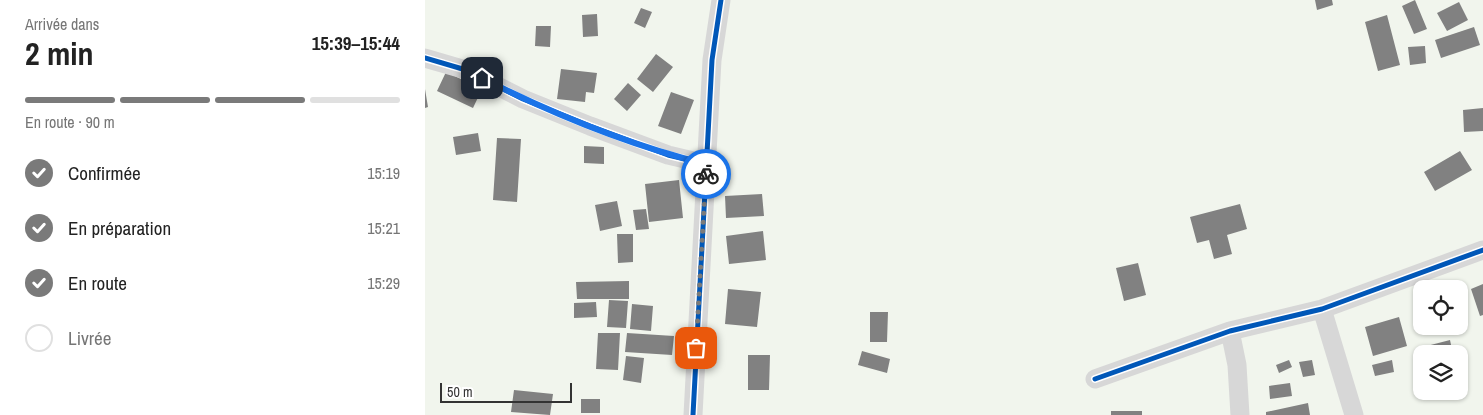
<!DOCTYPE html>
<html lang="fr">
<meta charset="utf-8">
<style>
body{margin:0;font-family:"Archivo Narrow",sans-serif;background:#f2f2f2;color:#222;height:100vh;display:flex;flex-direction:column;font-size:19px;white-space:nowrap}
*{box-sizing:border-box;margin:0}
p{font-size:16px;color:#767676}
.icon{flex:none;width:28px;height:28px;fill:none;stroke:currentColor;stroke-width:2;stroke-linecap:round;stroke-linejoin:round}
.map{position:relative;flex:1;overflow:hidden}
.drawer{display:flex;flex-direction:column;background:#fff;width:425px}
.drawer>*{flex:none}
.fabs{position:absolute;left:988px;top:280px;display:grid;gap:10px}
.fabs a{display:grid;place-items:center;width:55px;height:55px;border-radius:10px;background:#fff;box-shadow:0 1px 4px #0004;font-size:25px}
.scale{position:absolute;left:15px;bottom:12px;width:132px;box-sizing:border-box;padding-left:5px;border:2px solid #333;border-top:0;font-size:14px;line-height:18px;white-space:nowrap;color:#333;-webkit-text-stroke:4px #fff;paint-order:stroke}
.pin{position:absolute;display:grid;place-items:center;width:42px;height:42px;color:#fff;margin:-21px;border-radius:10px;box-shadow:0 2px 8px #0006}
.courier{position:absolute;display:grid;place-items:center;width:50px;height:50px;margin:-25px;border:4px solid #1a73e8;border-radius:50%;background:#fff;color:#222;box-shadow:0 1px 6px #0007}
.overview em{font-style:normal;font-weight:700}
.overview div{display:flex;flex-direction:column-reverse}
.overview{display:flex;align-items:center;justify-content:space-between;height:85px;padding:0 25px}
h1{font-size:32px;font-weight:700;line-height:38px}
.bar{display:grid;grid-template-columns:repeat(4,1fr);gap:8px 5px;align-content:center;height:60px;padding:0 25px}
.bar i{height:6px;border-radius:4px;background:#e0e0e0}
.bar .selected{background:#7a7a7a}
.bar p{grid-column:span 4}
ol{padding:0 25px;list-style:none}
li{display:flex;align-items:center;gap:15px;height:55px}
li p{margin-inline-start:auto}
li .icon{padding:5px;border-radius:50%;background:#7a7a7a;color:#fff;stroke-width:4}
li:last-child{color:#767676}
li i{width:28px;height:28px;border:2px solid #e0e0e0;border-radius:50%}
main{display:flex;flex:1;min-height:0}
.map>svg:first-child{display:block}
.green{fill:#f1f5ed;fill-rule:evenodd}
.building{fill:#818181}
.lines{fill:none;stroke-linecap:round;stroke-linejoin:round}
.minor{stroke:#d7d7d7;stroke-width:19}
.cycleway-casing{stroke:#fff;stroke-width:8}
.cycleway{stroke:#0057b8;stroke-width:5}
.done{stroke:#7a7a7a;stroke-width:5;stroke-dasharray:0 9}
.route{stroke:#1a73e8;stroke-width:6}
</style>
<main>
<section class="drawer">
<div class="overview"><div><h1>2 min</h1><p>Arrivée dans</p></div><em>15:39–15:44</em></div>
<div class="bar"><i class="selected"></i><i class="selected"></i><i class="selected"></i><i></i><p>En route · 90 m</p></div>
<ol>
<li><svg class="icon" aria-label="check" viewBox="0 0 24 24"><path d="M5 12l5 5 9-10"/></svg>Confirmée<p>15:19</p></li>
<li><svg class="icon" aria-label="check" viewBox="0 0 24 24"><path d="M5 12l5 5 9-10"/></svg>En préparation<p>15:21</p></li>
<li><svg class="icon" aria-label="check" viewBox="0 0 24 24"><path d="M5 12l5 5 9-10"/></svg>En route<p>15:29</p></li>
<li><i></i>Livrée</li>
</ol>
</section>
<div class="map">
<svg width="1058" height="415" viewBox="0 0 1058 415">
<rect width="100%" height="100%" fill="#fff"/>
<path class="green" d="M0 0H1058V415H0ZM996 289H1034V326H996ZM996 354H1034V391H996Z"/>
<path class="building" d="M890 0H907L908 5 892 10Z
M990 0 1002 29 989 34 977 6Z
M1034 2 1043 20 1022 31 1012 13Z
M216 8 227 12 220 28 209 23Z
M172 14 173 36 158 37 157 15Z
M962 15 975 65 953 71 940 22Z
M111 26H126L125 47 110 46Z
M1049 27 1055 45 1016 58 1010 40Z
M1000 46 1001 63 985 65 983 47Z
M231 54 248 67 228 92 212 79Z
M136 69 172 73 169 93 161 92 160 102 132 99Z
M21 72 57 89 48 108 12 91Z
M203 83 216 95 202 111 189 99Z
M0 89 3 107 0 108Z
M246 92 269 100 256 134 233 126Z
M1058 108V131L1039 132 1038 110Z
M53 133 56 151 31 155 28 137Z
M72 138 96 139 92 202 68 200Z
M159 146 179 147V164L159 163Z
M1035 151 1047 170 1010 191 999 172Z
M254 180 258 218 224 222 220 184Z
M337 194 339 216 301 218 300 196Z
M192 201 197 226 175 231 170 205Z
M815 204 822 229 802 235 807 254 789 259 784 240 772 243 765 217Z
M221 209 224 229 211 230 208 210Z
M338 231 341 260 304 264 301 236Z
M192 234H208V262L193 263Z
M713 263 721 295 699 301 691 268Z
M204 281V299H152L151 282Z
M1058 284V315L1055 316 1046 289Z
M303 289 336 292 332 327 300 324Z
M184 300 203 301 201 328 182 327Z
M171 302 172 317 149 318V303Z
M207 304 228 306 226 331 205 329Z
M445 312H463L462 342H445Z
M974 317 982 346 948 356 940 327Z
M173 333H195L193 370 171 369Z
M202 333 249 336 247 355 200 352Z
M1025 340 1028 354H995L994 348Z
M437 351 465 359 462 373 433 365Z
M323 355H345L344 390H323Z
M201 356 219 358 216 383 198 380Z
M864 360 867 367 854 373 851 365Z
M887 360 890 375 878 377 874 362Z
M967 360 969 372 950 376 947 365Z
M865 383 867 396 845 399 844 386Z
M89 390 128 394 125 415 86 412Z
M156 399H175V413H156Z
M883 403 885 415H841V412Z
M686 411H717V415H686Z"/>
<g class="lines">
<path class="minor" d="M0 58 41 70 98 99 165 126 243 155 281 164
M897 309 929 415
M805 331 812 365 815 415
M670 379 805 331 897 309 1058 250
M268 415 287 60 296 0"/>
<g class="cycleway-casing">
<path id="cycleway" d="M0 58 41 70 98 99 165 126 243 155 281 164
M670 379 805 331 897 309 1058 250
M268 415 287 60 296 0"/>
</g>
<use href="#cycleway" class="cycleway"/>
</g>
<g class="lines">
<path class="done" d="M271 348 281 174"/>
<path class="route" d="M57 78C128 114 204 145 281 164V174"/>
</g>
</svg>
<div class="fabs">
<a><svg class="icon" aria-label="locate" viewBox="0 0 24 24"><circle cx="12" cy="12" r="6"/><path d="M12 2v4M12 18v4M2 12h4M18 12h4"/></svg></a>
<a><svg class="icon" aria-label="layers" viewBox="0 0 24 24"><path d="M12 4l9 5-9 5-9-5zM3 14l9 5 9-5"/></svg></a>
</div>
<div class="scale">50 m</div>
<div class="pin" style="left:271px;top:348px;background:#ea580c"><svg class="icon" aria-label="bag" viewBox="0 0 24 24"><path d="M5 8h14l-1 12H6zM9 8a3 3 0 0 1 6 0"/></svg></div>
<div class="pin" style="left:57px;top:78px;background:#1f2937"><svg class="icon" aria-label="home" viewBox="0 0 24 24"><path d="M3 11l9-7 9 7M6 9v11h12V9"/></svg></div>
<div class="courier" style="left:281px;top:174px"><svg class="icon" aria-label="bike" viewBox="0 0 24 24"><circle cx="6" cy="16" r="4"/><circle cx="18" cy="16" r="4"/><path d="M6 16l4-8h5l3 8M10 8l3 8H6M13 5h3"/></svg></div>
</div>
</main>
